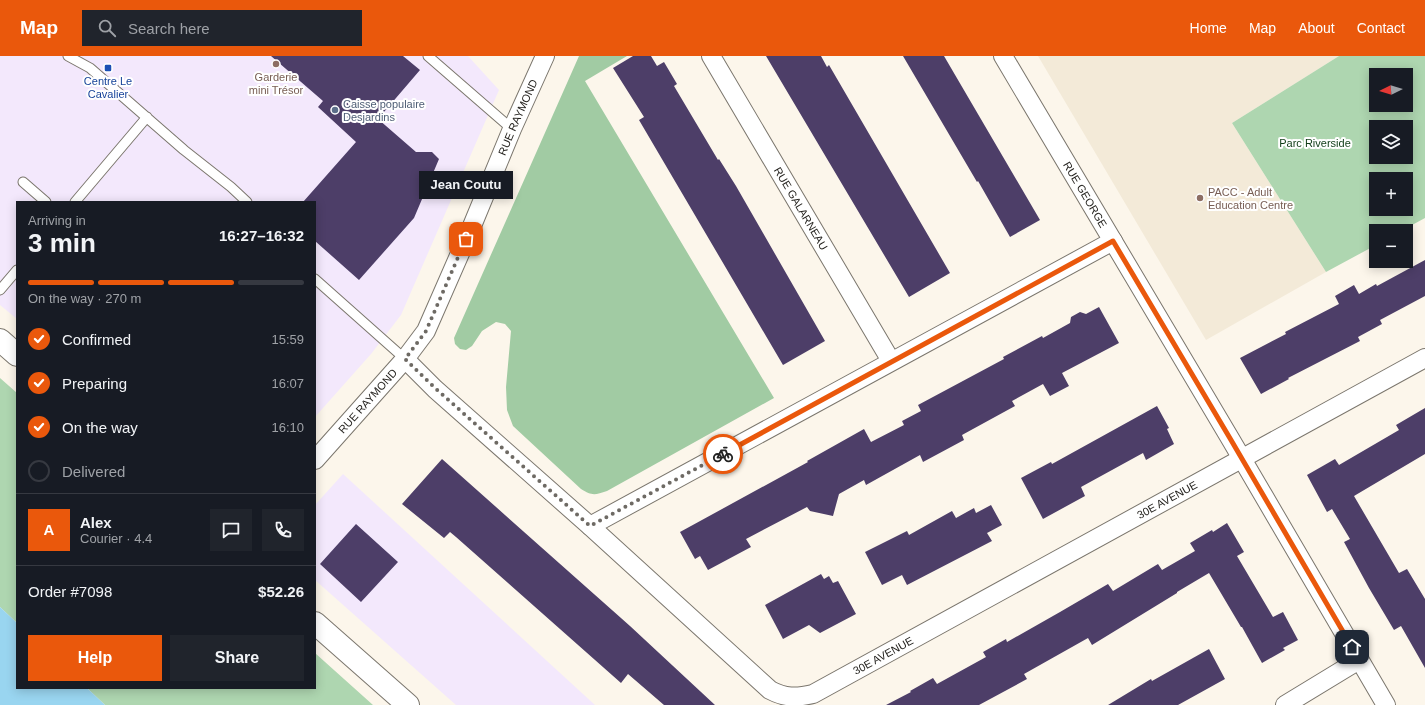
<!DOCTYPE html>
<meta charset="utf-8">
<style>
body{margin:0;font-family:Arial,sans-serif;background:#20242c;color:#f1f3f6;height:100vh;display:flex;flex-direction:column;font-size:15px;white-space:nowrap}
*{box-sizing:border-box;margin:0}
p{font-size:13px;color:#9ea1a6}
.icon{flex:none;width:22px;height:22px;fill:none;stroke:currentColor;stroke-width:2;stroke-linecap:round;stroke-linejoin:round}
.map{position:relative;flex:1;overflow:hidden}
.side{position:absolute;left:16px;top:145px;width:300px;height:488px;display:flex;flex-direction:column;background:#171b24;border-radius:0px;box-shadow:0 2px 10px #0003}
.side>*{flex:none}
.needle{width:26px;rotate:265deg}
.tools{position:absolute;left:1369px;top:12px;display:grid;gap:8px}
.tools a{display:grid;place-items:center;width:44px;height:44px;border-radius:0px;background:#171b24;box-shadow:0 2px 10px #0003;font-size:20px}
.pin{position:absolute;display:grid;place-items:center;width:34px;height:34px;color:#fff;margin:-17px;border-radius:8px;box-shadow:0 2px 6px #0006}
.courier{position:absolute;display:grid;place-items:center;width:40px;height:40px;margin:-20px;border:3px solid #ea580c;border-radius:50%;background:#fff;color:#222;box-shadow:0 1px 5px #0007}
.bubble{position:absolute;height:28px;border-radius:0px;background:#171b24;box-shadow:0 2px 10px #0003;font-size:13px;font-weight:700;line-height:28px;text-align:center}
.headline em{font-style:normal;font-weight:700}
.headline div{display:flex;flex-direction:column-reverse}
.headline{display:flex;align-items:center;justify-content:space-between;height:68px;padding:0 12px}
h1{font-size:26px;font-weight:700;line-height:30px}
.bar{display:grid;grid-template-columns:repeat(4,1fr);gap:6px 4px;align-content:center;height:48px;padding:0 12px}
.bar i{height:5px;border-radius:3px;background:#363941}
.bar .active{background:#ea580c}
.bar p{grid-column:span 4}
.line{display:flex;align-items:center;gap:10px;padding:0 12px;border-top:1px solid #363941}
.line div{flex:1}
.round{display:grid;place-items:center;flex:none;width:42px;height:42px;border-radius:0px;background:#20242c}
ol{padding:0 12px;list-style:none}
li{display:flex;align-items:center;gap:12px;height:44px}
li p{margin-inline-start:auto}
li .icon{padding:4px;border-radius:50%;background:#ea580c;color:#fff;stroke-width:4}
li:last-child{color:#9ea1a6}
li i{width:22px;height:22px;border:2px solid #363941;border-radius:50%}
.action{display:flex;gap:8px;margin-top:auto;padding:8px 12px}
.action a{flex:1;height:46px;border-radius:0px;background:#ea580c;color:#fff;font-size:16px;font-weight:700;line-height:46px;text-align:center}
.action a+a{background:#20242c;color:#f1f3f6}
header{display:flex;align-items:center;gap:24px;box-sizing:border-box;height:56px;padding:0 20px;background:#ea580c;color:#fff}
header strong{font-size:19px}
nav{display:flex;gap:22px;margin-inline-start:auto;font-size:14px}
.search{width:280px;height:36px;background:#20242c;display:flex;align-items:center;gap:10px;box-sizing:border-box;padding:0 14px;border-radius:0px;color:#9ea1a6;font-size:15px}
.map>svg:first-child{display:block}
.commercial{fill:#f3e8fc}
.built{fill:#f3ead8}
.green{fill:#aed6b0;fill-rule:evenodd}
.forest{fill:#a1cba3}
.water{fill:#99d5f0}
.building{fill:#4d3e68}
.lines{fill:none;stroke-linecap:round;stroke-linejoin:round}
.lane-casing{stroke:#7b766d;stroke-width:11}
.street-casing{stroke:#7b766d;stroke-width:20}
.secondary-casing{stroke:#7b766d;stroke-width:24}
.lane{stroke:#fff;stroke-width:9}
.street{stroke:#fff;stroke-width:18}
.secondary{stroke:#fff;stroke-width:22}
.done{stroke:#6e6a64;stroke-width:4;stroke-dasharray:0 7.2}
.route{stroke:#ea580c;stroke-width:5}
.education-dot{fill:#8d6e63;stroke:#fff;stroke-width:1.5}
.transit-dot{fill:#1a4fb4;stroke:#fff;stroke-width:1.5}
.service-dot{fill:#5c6f8a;stroke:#fff;stroke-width:1.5}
.labels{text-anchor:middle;stroke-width:4;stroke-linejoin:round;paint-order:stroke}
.education-label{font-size:11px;fill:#785e54;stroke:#fff}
.transit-label{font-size:11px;fill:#164399;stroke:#fff}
.service-label{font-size:11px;fill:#4e5e75;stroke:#fff;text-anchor:start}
.street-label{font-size:11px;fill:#211f1b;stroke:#fff}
.park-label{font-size:11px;fill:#0f3c16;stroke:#fff}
</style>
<header>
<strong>Map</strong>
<div class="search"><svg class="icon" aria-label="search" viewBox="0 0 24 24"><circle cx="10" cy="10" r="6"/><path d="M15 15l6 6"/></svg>Search here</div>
<nav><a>Home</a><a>Map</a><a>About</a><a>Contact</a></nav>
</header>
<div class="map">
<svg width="1425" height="649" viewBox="0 0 1425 649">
<rect width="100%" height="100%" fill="#fcf6eb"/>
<path class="commercial" d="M0 0H468L499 34 401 259 371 298 315 361V146H17V263L0 249Z
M343 418 595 649H456L315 524V449Z"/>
<path class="built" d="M1038 0H1339L1232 67 1326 216 1206 284Z"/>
<path class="green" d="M1339 0H1425V162L1401 175H1376V189L1326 216 1232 67ZM1376 19H1406V49H1376ZM1376 71H1406V101H1376ZM1376 123H1406V153H1376Z
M0 322 17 337V567L0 551Z
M315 597 373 649H105L87 632H315Z"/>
<path class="forest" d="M579 0H627L585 25 774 342 607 435C595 439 592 440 581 433L513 370 507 354 506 331 511 275 505 268 496 266 482 275 472 290 466 294 460 293 455 288 454 282Z"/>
<path class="water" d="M0 551 17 567V632H87L105 649H0Z"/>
<path class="building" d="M271 0H403L420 14 378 63 416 96H432L439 103 414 162 359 224 315 185V146H303L356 86 318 51 323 45Z
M633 0H651L657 10 664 6 677 28 674 30 718 104 719 103 736 130 825 285 783 309 639 64 644 61 613 12Z
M766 0H821L827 11 829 9 950 217 909 241Z
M903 0H944L1040 164 1010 181 978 125 977 126Z
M1425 204V240L1380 264 1382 268 1358 281 1360 285 1288 322 1289 323 1261 338 1240 302 1286 278 1285 276 1339 248 1335 240 1354 229 1359 238 1376 228 1377 230Z
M1099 251 1119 287 1062 317 1069 330 1050 340 1043 328 1012 345 1015 350 962 379 964 384 923 406 920 399 866 429 864 424 839 438 833 460 810 455 807 451 746 483 751 491 708 514 700 500 695 503 680 476 808 406 807 405 864 373 871 386 904 369 902 365 921 355 918 349 1004 303 1003 301 1042 280 1043 282 1070 267 1071 261 1080 256 1086 258Z
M1157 350 1169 372 1167 373 1174 388 1146 404 1143 397 1081 431 1085 440 1043 463 1021 422 1051 406 1052 408Z
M1425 352V398L1354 440 1399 517 1407 513 1425 543V612L1401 570 1394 574 1369 532 1344 486 1350 483 1332 453 1327 456 1307 419 1335 403 1339 409 1399 374 1396 369Z
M442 403 630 570 715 649H664L628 618 621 627 456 481 450 476 444 482 402 448Z
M991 449 1002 469 987 477 992 485 907 529 902 519 882 529 865 496 907 475 909 479 952 455 956 462 974 452 976 457Z
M1227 467 1244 496 1237 500 1273 561 1283 556 1298 584 1283 592 1285 594 1262 607 1242 571H1241L1209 517 1177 536V537L1092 589 1088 582 1024 618 1027 623 979 649H886L911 636 910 635 933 622 937 628 986 601 983 596 1006 583 1007 586 1060 556 1108 528 1113 535 1158 508 1162 514 1195 495 1190 487 1212 474 1213 476Z
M356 468 398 506 361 546 320 508Z
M821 518 824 523 829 520 833 527 838 525 856 558 820 577 809 569 783 583 765 549Z
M1209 593 1225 623 1178 649H1108L1151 623 1152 625Z"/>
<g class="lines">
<g class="lane-casing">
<path id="lane" d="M68 0 90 12 184 94 231 131 247 146
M428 0 512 73
M23 126 46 146
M75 146 147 61
M315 223 405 303
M0 234 17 214"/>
</g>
<g class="street-casing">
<g id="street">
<path id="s1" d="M711 0 891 305"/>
<path id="s2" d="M1003 0 1231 384 1386 649"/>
<path id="s3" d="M405 303 435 333 590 470 770 634C785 642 796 642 813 638L1425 302"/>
<path id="s4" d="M315 404 405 303 426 275 472 170 512 73 545 0"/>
<path d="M590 470 1113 185"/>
<path d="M1285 649 1359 604"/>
</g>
</g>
<g class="secondary-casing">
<path id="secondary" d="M0 284 17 299
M315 567 408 649"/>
</g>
<use href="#lane" class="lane"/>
<use href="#street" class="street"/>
<use href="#secondary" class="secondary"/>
</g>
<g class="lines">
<path class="done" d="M466 183 426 275 405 303 435 332 590 470 723 398"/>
<path class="route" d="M723 398 1113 185 1231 384 1352 591"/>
</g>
<g class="education-dot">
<circle cx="276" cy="8" r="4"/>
<circle cx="1200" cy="142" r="4"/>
</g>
<rect class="transit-dot" x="104" y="8" width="8" height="8" rx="2"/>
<circle class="service-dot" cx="335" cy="54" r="4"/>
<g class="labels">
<g class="education-label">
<text x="276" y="25">Garderie<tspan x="276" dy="13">mini Trésor</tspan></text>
<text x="1208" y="140" text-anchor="start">PACC - Adult<tspan x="1208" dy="13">Education Centre</tspan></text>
</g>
<g class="transit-label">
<text x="108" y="29">Centre Le<tspan x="108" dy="13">Cavalier</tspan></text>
</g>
<g class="service-label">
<text x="343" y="52">Caisse populaire<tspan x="343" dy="13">Desjardins</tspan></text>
</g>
<g class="street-label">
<text dy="4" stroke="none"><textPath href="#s4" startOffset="403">RUE RAYMOND</textPath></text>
<text dy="4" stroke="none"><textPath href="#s2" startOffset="161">RUE GEORGE</textPath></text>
<text dy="4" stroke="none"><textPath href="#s1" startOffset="177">RUE GALARNEAU</textPath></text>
<text dy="4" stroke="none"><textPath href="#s4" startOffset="79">RUE RAYMOND</textPath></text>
<text dy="4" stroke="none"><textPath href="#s3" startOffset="941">30E AVENUE</textPath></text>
<text dy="4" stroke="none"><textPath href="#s3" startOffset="617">30E AVENUE</textPath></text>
</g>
<g class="park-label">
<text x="1315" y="91">Parc Riverside</text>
</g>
</g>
</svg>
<div class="tools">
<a><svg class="needle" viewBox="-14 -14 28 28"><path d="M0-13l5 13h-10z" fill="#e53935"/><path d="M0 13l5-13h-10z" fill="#9ea1a6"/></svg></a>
<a><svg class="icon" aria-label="layers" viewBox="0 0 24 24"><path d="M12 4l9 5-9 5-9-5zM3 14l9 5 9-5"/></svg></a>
<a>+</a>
<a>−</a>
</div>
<div class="pin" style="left:466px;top:183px;background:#ea580c"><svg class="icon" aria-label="bag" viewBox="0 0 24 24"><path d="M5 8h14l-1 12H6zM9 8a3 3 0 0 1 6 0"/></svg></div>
<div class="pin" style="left:1352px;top:591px;background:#1f2937"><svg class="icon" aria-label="home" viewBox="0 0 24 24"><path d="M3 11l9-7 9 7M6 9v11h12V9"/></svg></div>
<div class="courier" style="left:723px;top:398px"><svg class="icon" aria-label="bike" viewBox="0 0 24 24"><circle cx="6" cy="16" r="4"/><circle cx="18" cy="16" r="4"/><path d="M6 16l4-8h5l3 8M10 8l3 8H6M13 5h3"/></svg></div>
<div class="bubble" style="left:419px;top:115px;width:94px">Jean Coutu</div>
<section class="side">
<div class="headline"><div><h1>3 min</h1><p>Arriving in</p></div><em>16:27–16:32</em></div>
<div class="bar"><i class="active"></i><i class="active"></i><i class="active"></i><i></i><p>On the way · 270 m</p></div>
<ol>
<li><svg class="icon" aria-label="check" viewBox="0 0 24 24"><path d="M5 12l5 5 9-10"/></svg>Confirmed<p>15:59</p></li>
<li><svg class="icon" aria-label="check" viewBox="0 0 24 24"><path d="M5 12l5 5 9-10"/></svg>Preparing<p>16:07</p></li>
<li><svg class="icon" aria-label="check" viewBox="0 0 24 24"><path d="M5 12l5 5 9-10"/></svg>On the way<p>16:10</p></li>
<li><i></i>Delivered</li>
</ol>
<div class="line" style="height:72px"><b class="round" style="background:#ea580c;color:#fff">A</b><div><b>Alex</b><p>Courier · 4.4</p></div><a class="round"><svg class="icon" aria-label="chat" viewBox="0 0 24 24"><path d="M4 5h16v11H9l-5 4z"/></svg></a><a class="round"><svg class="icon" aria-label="phone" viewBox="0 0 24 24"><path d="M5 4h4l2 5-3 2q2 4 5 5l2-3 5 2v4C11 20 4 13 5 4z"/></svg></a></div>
<div class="line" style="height:52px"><div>Order #7098</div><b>$52.26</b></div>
<div class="action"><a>Help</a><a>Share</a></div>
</section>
</div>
